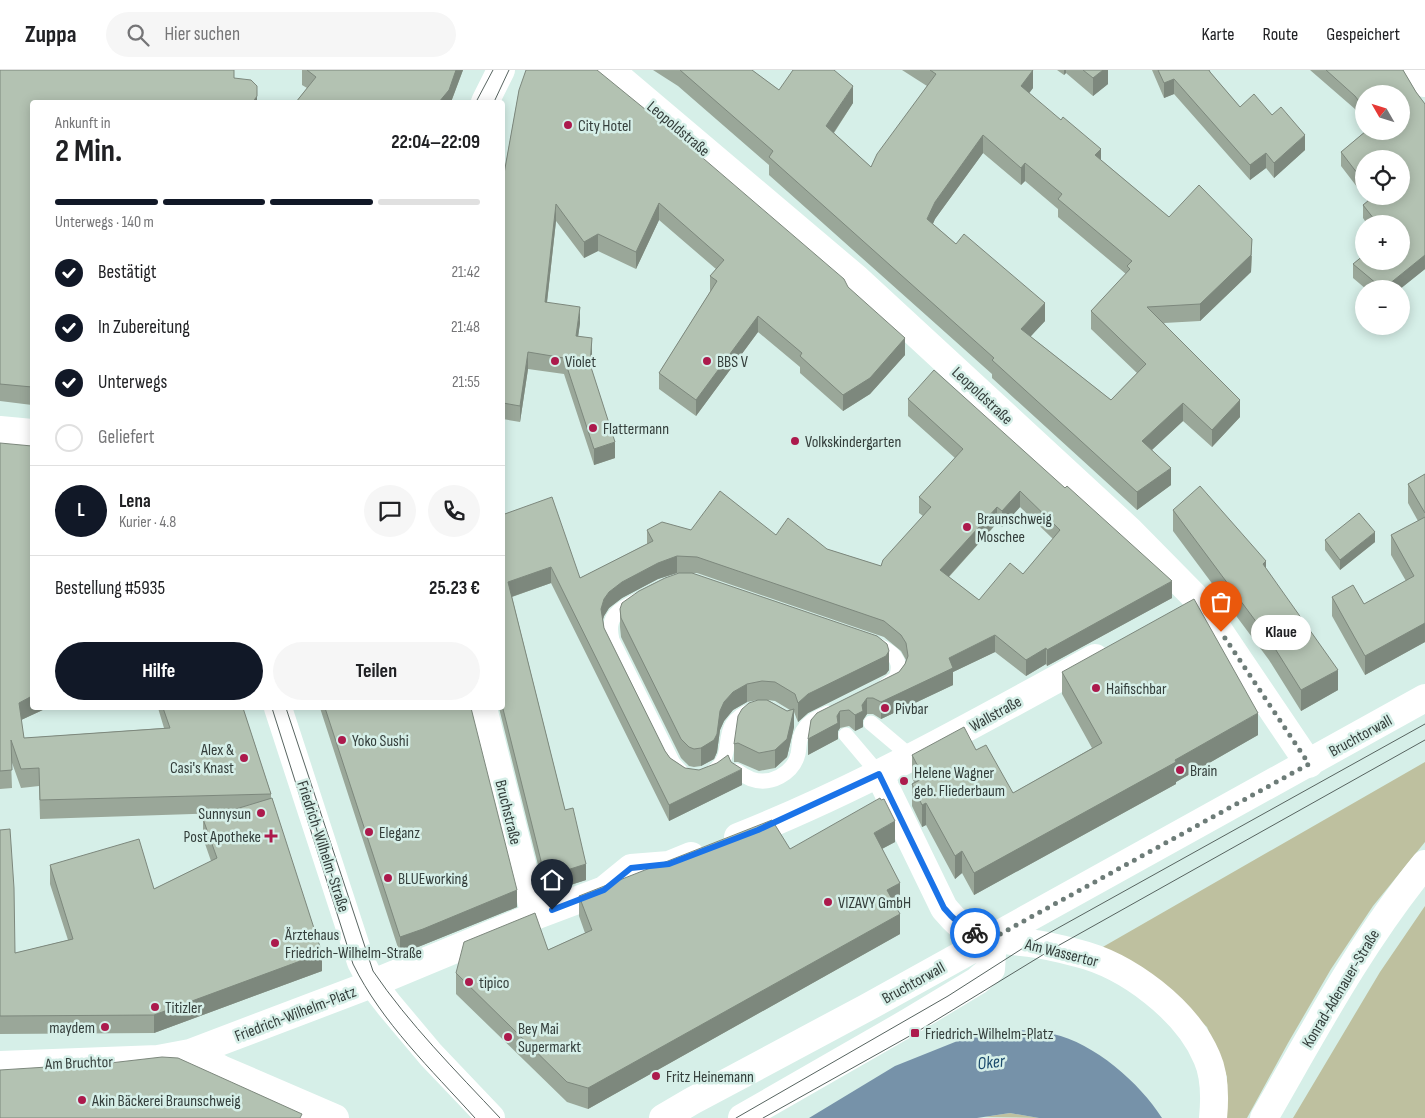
<!DOCTYPE html>
<html lang="de">
<meta charset="utf-8">
<style>
body{margin:0;font-family:"Sofia Sans Condensed",sans-serif;background:#f6f6f6;color:#202124;height:100vh;display:flex;flex-direction:column;font-size:19px;white-space:nowrap}
*{box-sizing:border-box;margin:0}
p{font-size:16px;color:#757577}
.icon{flex:none;width:28px;height:28px;fill:none;stroke:currentColor;stroke-width:2;stroke-linecap:round;stroke-linejoin:round}
.map{position:relative;flex:1;overflow:hidden}
.panel{position:absolute;left:30px;top:30px;width:475px;height:610px;display:flex;flex-direction:column;background:#fff;border-radius:5px;box-shadow:0 2px 12px #0003}
.panel>*{flex:none}
.needle{width:32px;rotate:309deg}
.controls{position:absolute;left:1355px;top:15px;display:grid;gap:10px}
.controls a{display:grid;place-items:center;width:55px;height:55px;border-radius:50%;background:#fff;box-shadow:0 2px 12px #0003;font-size:25px}
.pin{position:absolute;display:grid;place-items:center;width:42px;height:42px;color:#fff;margin:-51px -21px;border-radius:50% 50% 50% 0;rotate:-45deg;box-shadow:0 0 5px #0007}
.pin .icon{rotate:45deg}
.courier{position:absolute;display:grid;place-items:center;width:50px;height:50px;margin:-25px;border:4px solid #1a73e8;border-radius:50%;background:#fff;color:#222;box-shadow:0 1px 6px #0007}
.bubble{position:absolute;height:35px;border-radius:18px;background:#fff;box-shadow:0 2px 12px #0003;font-size:16px;font-weight:700;line-height:35px;text-align:center}
.summary em{font-style:normal;font-weight:700}
.summary div{display:flex;flex-direction:column-reverse}
.summary{display:flex;align-items:center;justify-content:space-between;height:85px;padding:0 25px}
h1{font-size:32px;font-weight:700;line-height:38px}
.bar{display:grid;grid-template-columns:repeat(4,1fr);gap:8px 5px;align-content:center;height:60px;padding:0 25px}
.bar i{height:6px;border-radius:4px;background:#e0e0e0}
.bar .current{background:#111827}
.bar p{grid-column:span 4}
.line{display:flex;align-items:center;gap:12px;padding:0 25px;border-top:1px solid #e0e0e0}
.line div{flex:1}
.round{display:grid;place-items:center;flex:none;width:52px;height:52px;border-radius:26px;background:#f6f6f6}
ol{padding:0 25px;list-style:none}
li{display:flex;align-items:center;gap:15px;height:55px}
li p{margin-inline-start:auto}
li .icon{padding:5px;border-radius:50%;background:#111827;color:#fff;stroke-width:4}
li:last-child{color:#757577}
li i{width:28px;height:28px;border:2px solid #e0e0e0;border-radius:50%}
.primary-button{display:flex;gap:10px;margin-top:auto;padding:10px 25px}
.primary-button a{flex:1;height:58px;border-radius:30px;background:#111827;color:#fff;font-size:20px;font-weight:700;line-height:58px;text-align:center}
.primary-button a+a{background:#f6f6f6;color:#202124}
header{display:flex;align-items:center;gap:30px;box-sizing:border-box;height:70px;padding:0 25px;background:#fff;border-bottom:1px solid #e0e0e0}
header strong{font-size:24px}
nav{display:flex;gap:28px;margin-inline-start:auto;font-size:18px}
.search{width:350px;height:45px;background:#f6f6f6;display:flex;align-items:center;gap:12px;box-sizing:border-box;padding:0 18px;border-radius:28px;color:#757577;font-size:19px}
.map>svg:first-child{display:block}
.green{fill:#bec09f}
.water{fill:#7692a9}
.lines{fill:none;stroke-linecap:round;stroke-linejoin:round}
.lane{stroke:#fff;stroke-width:15}
.street{stroke:#fff;stroke-width:28}
.secondary{stroke:#fff;stroke-width:28}
.tram{stroke:#576460;stroke-width:1}
.wall{fill:#9aa799;fill-rule:evenodd}
.shaded-wall{fill:#7d887d}
.building{fill:#b3c2b2;stroke:#7d887d;fill-rule:evenodd}
.done{stroke:#6d7c78;stroke-width:5;stroke-dasharray:0 9}
.route{stroke:#1a73e8;stroke-width:6}
.poi-dot{fill:#ac1a4c;stroke:#d6efe8;stroke-width:2}
.labels{text-anchor:middle;stroke-width:5;stroke-linejoin:round;paint-order:stroke}
.poi-label{font-size:16px;fill:#343e3b;stroke:#d6efe8;text-anchor:start}
.street-label{font-size:16px;fill:#343e3b;stroke:#d6efe8}
.water-label{font-size:18px;font-style:italic;fill:#1c4b6d;stroke:#d6efe8}
</style>
<header>
<strong>Zuppa</strong>
<div class="search"><svg class="icon" aria-label="search" viewBox="0 0 24 24"><circle cx="10" cy="10" r="6"/><path d="M15 15l6 6"/></svg>Hier suchen</div>
<nav><a>Karte</a><a>Route</a><a>Gespeichert</a></nav>
</header>
<div class="map">
<svg width="1425" height="1048" viewBox="0 0 1425 1048">
<rect width="100%" height="100%" fill="#d6efe8"/>
<path class="green" d="M1425 692V772L1373 836 1331 899 1288 973 1247 1048H1225L1227 1007 1207 957 1153 908 1101 878Z
M1425 836V1048H1293L1380 902Z
M1010 1043 1039 1048 984 1047Z"/>
<path class="water" d="M1019 960C1030 961 1042 961 1053 964 1094 973 1140 1013 1162 1048H1039L1010 1043 977 1048H809L895 996 965 968Z"/>
<g class="lines">
<path class="lane" d="M638 530C619 540 606 545 612 570L673 693 683 704
M869 572C887 578 905 587 896 608L885 616
M871 653 903 680 909 682H920
M846 665 879 704
M737 701C741 704 746 707 751 709 770 716 793 704 798 684 800 675 798 666 805 658 810 650 820 647 828 643
M712 702C741 684 711 654 755 639"/>
<path class="street" d="M610 0 857 209 1130 461 1199 531 1309 694
M1418 0 1425 13
M485 32 501 0
M0 360 32 363
M278 638 361 892 372 913 389 935 431 985 491 1048
M483 638 535 846
M879 704 944 838C951 846 957 854 966 859 985 870 1008 870 1029 873 1045 875 1062 879 1077 883 1127 895 1187 940 1207 988 1215 1006 1215 1028 1213 1048
M738 767C862 718 978 652 1095 588
M190 983 221 999 335 1048
M0 995 158 989 190 983 364 917 535 846 604 820 631 798 669 795 691 786"/>
<path class="secondary" d="M663 1048 692 1031 866 938 1425 628
M742 1048 909 952 977 911 991 899 993 868
M1264 1048C1314 961 1361 872 1425 794"/>
<path class="tram" d="M476 32 493 0
M494 32 509 0
M272 638 353 894C382 953 431 999 475 1048
M286 638 373 901C409 954 456 1001 500 1048
M736 1048 948 926 1031 873 1425 654
M763 1048 915 963 1054 878 1425 670"/>
</g>
<path class="wall" d="M0 0 234 8 257 32H32V335L0 331Z
M302 0H463L451 32H296L307 18 302 15Z
M653 0H752L779 20 853 33 834 63 871 97 927 16 902 0H1033V18L1029 23 1101 90 1169 147 1252 186 1251 202 1200 251 1164 253 1240 347 1212 377 1183 351 1152 380 1171 415 1137 440 992 308V304L769 105V95L678 16ZM983 83 1021 115 1025 111 1058 139V147L1126 204 1091 241V259L1137 303 1111 330 1030 266 1045 251 933 154 935 149Z
M1057 0H1108V14L1093 26 1066 3 1064 5Z
M1152 0H1209L1210 2 1240 37 1272 45 1305 80 1274 108 1266 98 1250 110 1174 24 1164 28Z
M1310 0H1403L1416 22 1425 34V199L1400 219H1366L1353 208V194L1364 185V191H1401V154H1367L1363 148V135L1368 131 1364 126H1401V89H1364V126L1341 96V82L1366 61H1401V24H1364V52L1355 39Z
M519 20 848 217 905 285 870 324 843 341 800 303V297L758 262 696 346 659 319V303L710 222V206L716 199 659 150 636 199 598 181 584 188 556 151 547 233 580 253 578 266 592 285 591 298 615 388 594 395 564 304 528 299 520 352 503 349 502 352V115Z
M908 329 1172 528 1047 596 1046 594 1026 606 995 582 953 602V615L881 649 873 644H867L863 650V657L855 661 849 656 840 658 838 661V669L808 685 811 650 899 602 905 594 906 590 901 581 884 567 697 503H693L889 600 886 604 808 643 798 652 794 642V657L787 687 775 698 759 701 738 692H734V674L758 630 747 632 733 640 724 651 720 660 717 682 714 689 701 696 694 697 689 696 681 688 621 567 620 557V539L684 503H677L658 509 622 528 609 538 604 546 603 550 604 558 665 681 670 688 685 698 742 715 669 751 551 513 512 527 565 740 586 810 545 823 499 638H502V445L580 508 647 474V460H691L776 465 827 479 881 496 923 446 919 443V427L955 388 908 346ZM1020 437 1053 469 1023 504 979 530 949 507 997 453 1002 457ZM768 630 775 631 790 640 787 641Z
M0 373 32 638H47L21 650 24 668 164 658 158 638H243L271 724V729L322 901 154 963 0 964V760L15 883 68 870 50 814V795L154 819 211 791 203 768V749L223 743 40 749 39 716 21 718 11 690 12 718 0 719Z
M1425 404V572L1365 605 1332 546V527L1364 534 1406 511 1391 485V465L1418 451 1408 433V414Z
M1173 440 1266 499 1338 620 1301 641 1269 590 1173 461Z
M1325 470 1375 472 1340 500 1325 480Z
M1062 602 1258 665 1176 712V714L974 825 962 803 955 809 926 755 922 757 912 736V714L914 712 912 708V685L976 680 1013 723 1092 678 1062 624Z
M320 638H471L517 837 423 875 400 884Z
M895 772 882 779 900 834 896 836 900 864 588 1039 567 1032 456 924V903L548 880 585 863 579 846V826L790 779Z"/>
<path class="shaded-wall" d="M456 0H463L451 32H439Z
M1033 0V18L1021 34V16Z
M1064 0H1066V3L1064 5Z
M1103 0H1108V14L1093 26V8Z
M1174 9V24L1164 28V13Z
M853 16V33L826 74V56Z
M257 26V32H253Z
M983 65V83L935 149 927 166V149L935 132Z
M1305 65V80L1274 108V93Z
M1101 79V97L1095 85Z
M1266 83V98L1250 110V95Z
M1025 93V111L1021 115V98Z
M659 133V150L636 199V182Z
M556 134V151L545 249V232Z
M598 164V181L584 188V172Z
M1252 169 1251 202 1200 251V234Z
M1425 185V199L1400 219H1383Z
M1045 233V251L1021 277V259Z
M580 237V253L576 282V266Z
M758 246V262L696 346V330Z
M592 268V285L590 311V294Z
M905 268V285L870 324 843 341V325Z
M528 282V299L520 352V336Z
M1240 330V347L1212 377V360Z
M1183 333V351L1142 389V371Z
M615 372V388L594 395V379Z
M1171 398V415L1137 440V422Z
M1020 421V437L1002 457V441Z
M997 437V453L940 516V500Z
M1375 462V472L1340 500V490Z
M677 486V503L658 509 622 528 609 538 604 546 601 555V539L604 529 609 522 622 512 658 493Z
M1266 491V512L1263 494Z
M551 497V513L508 528V512Z
M1172 511V528L1047 596V580Z
M1425 553V572L1365 605V586Z
M995 565V582L953 602V615L881 649V632L949 588Z
M1046 578V594L1026 606V590Z
M889 581V600L886 604 808 643 798 652V633L808 624Z
M1338 600V620L1301 641V620Z
M747 614V632L733 640 724 651 720 660 717 682 714 689 701 696V678L724 632 733 622Z
M32 626V638H47L19 651V633Z
M867 628V644L863 650V657L855 661V645Z
M794 639V657L787 687 775 698V680Z
M840 641V658L838 661V669L808 685V669L837 646Z
M1258 643V665L1176 712V714L974 825V803L1175 690Z
M742 699V715L669 751V735Z
M926 733V755L922 757V735Z
M895 751V772L874 783V763Z
M962 781V803L955 809V786Z
M586 794V810L545 823V807Z
M900 813V834L887 841V820Z
M517 820V837L423 875 400 884V867Z
M900 844V864L588 1039V1018Z
M322 883V901L154 963V945Z"/>
<path class="building" d="M0 0H234V8L251 10 257 16V26L253 32H32V317L0 314Z
M307 0H456L449 20 439 32H296L316 7Z
M526 0H597L662 53 844 209 848 217 905 268 870 308 843 325 800 286 802 283 758 246 696 330 659 303 717 211 710 206 724 190 659 133 636 182 598 164 584 172 556 134 545 232 580 237 576 266 592 268 590 294 615 372 594 379 564 288 528 282 520 336 503 333 502 336V115L519 20Z
M680 0H752L779 20 793 0H834L853 16 826 56 871 97 877 84 936 4 930 0H1033L1021 16 1061 50 1063 47 1101 79 1095 85 1169 147 1199 115 1252 169 1251 185 1200 234 1147 237 1240 330 1212 360 1183 333 1142 371 1171 398 1137 422 992 290 994 288 769 87 773 81ZM983 65 1021 98 1025 93 1062 124 1058 129 1132 191 1127 196 1130 199 1091 241 1146 294 1111 330 1021 259 1045 233 964 164 956 174 927 149 935 132Z
M1083 0H1103L1093 8Z
M1158 0H1209L1210 2 1240 37 1254 24 1272 45 1281 37 1305 65 1274 93 1266 83 1250 95 1174 9 1164 13Z
M1326 0H1403L1416 22 1425 34V185L1383 219 1353 194 1364 185V191H1401V154H1378L1363 135 1374 126H1401V89H1364V112L1341 82 1366 61H1401V24H1364V38L1355 26Z
M934 300 1065 418 1067 416 1172 511 1047 580 1046 578 1026 590 995 565 949 588 953 598 881 632 873 628H867L862 635 863 641 855 645 849 640 840 641 837 646 838 653 808 669 811 650 817 643 899 602 905 594 908 586 906 573 901 565 884 551 697 487 677 486 658 493 622 512 609 522 604 529 601 539 604 558 665 681 670 688 685 698 699 700 717 693 728 685 731 692 742 699 669 735 551 497 508 512 565 740 573 738 586 794 545 807 502 635V445L552 427 580 508 653 471 647 460 662 452 691 460 720 421 776 465 788 448 827 479 881 496 883 490 931 437 919 427 963 379 908 329ZM1020 421 1060 460 1023 504 1010 493 979 530 940 500 997 437 1002 441Z
M0 373 32 376V626L19 633 24 668 170 658 163 638H243L271 724 40 730 39 698 21 699 11 670 12 700 0 701Z
M1425 404V443L1408 414Z
M1200 416 1266 491 1263 494 1338 600 1301 620 1269 569 1173 440Z
M1359 443 1375 462 1340 490 1325 470Z
M1425 447V553L1365 586 1332 527 1353 515 1364 534 1414 506 1391 465Z
M679 503H692L877 566 887 574 889 581 886 586 808 624 798 633 795 624 775 612 762 611 747 614 733 622 724 632 720 641 717 664 714 670 701 678 694 679 689 677 681 669 621 548 620 539 622 533 639 521 665 508Z
M1194 529 1258 643 1175 690 1176 692 974 803 962 781 955 786 926 733 922 735 912 714 924 708 912 685 964 657 976 680 986 675 1013 723 1102 673 1062 602Z
M758 630H767L787 641 794 639 787 669 775 680 759 683 738 673 734 674 738 646 742 639 749 633Z
M325 638H471L517 820 423 859 400 867Z
M272 728 322 883 154 945 0 946V760L10 759 14 818 15 883 73 869 50 795 139 769 154 819 217 788 203 749Z
M880 728 881 730 884 729 895 751 874 763 900 813 887 820 900 844 588 1018 567 1012 456 903 464 872 535 843 548 880 592 860 579 826 772 750 790 779Z
M162 987 178 988 302 1044 300 1048H0V1000L110 993Z"/>
<g class="lines">
<path class="done" d="M975 863 993 868 1309 694 1221 562"/>
<path class="route" d="M552 840 604 820 631 798 669 794 758 760 879 704 944 838C953 849 962 857 975 863"/>
</g>
<g class="poi-dot">
<circle cx="568" cy="55" r="5"/>
<circle cx="555" cy="291" r="5"/>
<circle cx="707" cy="291" r="5"/>
<circle cx="593" cy="358" r="5"/>
<circle cx="795" cy="371" r="5"/>
<circle cx="967" cy="457" r="5"/>
<circle cx="1096" cy="618" r="5"/>
<circle cx="885" cy="638" r="5"/>
<circle cx="342" cy="670" r="5"/>
<circle cx="244" cy="688" r="5"/>
<circle cx="1180" cy="700" r="5"/>
<circle cx="904" cy="711" r="5"/>
<circle cx="261" cy="743" r="5"/>
<circle cx="369" cy="762" r="5"/>
<path d="M268.5 758.5h5v5h5v5h-5v5h-5v-5h-5v-5h5z"/>
<circle cx="388" cy="808" r="5"/>
<circle cx="828" cy="832" r="5"/>
<circle cx="275" cy="873" r="5"/>
<circle cx="469" cy="912" r="5"/>
<circle cx="155" cy="937" r="5"/>
<circle cx="105" cy="957" r="5"/>
<rect x="910" y="958" width="10" height="10" rx="2.5"/>
<circle cx="508" cy="967" r="5"/>
<circle cx="656" cy="1006" r="5"/>
<circle cx="82" cy="1030" r="5"/>
</g>
<g class="labels">
<g class="poi-label">
<text x="578" y="61">City Hotel</text>
<text x="565" y="297">Violet</text>
<text x="717" y="297">BBS V</text>
<text x="603" y="364">Flattermann</text>
<text x="805" y="377">Volkskindergarten</text>
<text x="977" y="454">Braunschweig<tspan x="977" dy="18">Moschee</tspan></text>
<text x="1106" y="624">Haifischbar</text>
<text x="895" y="644">Pivbar</text>
<text x="352" y="676">Yoko Sushi</text>
<text x="234" y="685" text-anchor="end">Alex &amp;<tspan x="234" dy="18">Casi's Knast</tspan></text>
<text x="1190" y="706">Brain</text>
<text x="914" y="708">Helene Wagner<tspan x="914" dy="18">geb. Fliederbaum</tspan></text>
<text x="251" y="749" text-anchor="end">Sunnysun</text>
<text x="379" y="768">Eleganz</text>
<text x="261" y="772" text-anchor="end">Post Apotheke</text>
<text x="398" y="814">BLUEworking</text>
<text x="838" y="838">VIZAVY GmbH</text>
<text x="285" y="870">Ärztehaus<tspan x="285" dy="18">Friedrich-Wilhelm-Straße</tspan></text>
<text x="479" y="918">tipico</text>
<text x="165" y="943">Titizler</text>
<text x="95" y="963" text-anchor="end">maydem</text>
<text x="518" y="964">Bey Mai<tspan x="518" dy="18">Supermarkt</tspan></text>
<text x="925" y="969">Friedrich-Wilhelm-Platz</text>
<text x="666" y="1012">Fritz Heinemann</text>
<text x="92" y="1036">Akin Bäckerei Braunschweig</text>
</g>
<g class="street-label">
<text transform="translate(679 58) rotate(40)" y="6">Leopoldstraße</text>
<text transform="translate(983 325) rotate(43)" y="6">Leopoldstraße</text>
<text transform="translate(995 643) rotate(-29)" y="6">Wallstraße</text>
<text transform="translate(1360 665) rotate(-29)" y="6">Bruchtorwall</text>
<text transform="translate(509 742) rotate(76)" y="6">Bruchstraße</text>
<text transform="translate(324 776) rotate(72)" y="6">Friedrich-Wilhelm-Straße</text>
<text transform="translate(1062 882) rotate(14)" y="6">Am Wassertor</text>
<text transform="translate(913 912) rotate(-29)" y="6">Bruchtorwall</text>
<text transform="translate(1340 918) rotate(-59)" y="6">Konrad-Adenauer-Straße</text>
<text transform="translate(295 943) rotate(-21)" y="6">Friedrich-Wilhelm-Platz</text>
<text transform="translate(79 992) rotate(-2)" y="6">Am Bruchtor</text>
</g>
<g class="water-label">
<text transform="translate(991 992) rotate(-6)" y="6">Oker</text>
</g>
</g>
</svg>
<div class="controls">
<a><svg class="needle" viewBox="-14 -14 28 28"><path d="M0-13l5 13h-10z" fill="#e53935"/><path d="M0 13l5-13h-10z" fill="#757577"/></svg></a>
<a><svg class="icon" aria-label="locate" viewBox="0 0 24 24"><circle cx="12" cy="12" r="6"/><path d="M12 2v4M12 18v4M2 12h4M18 12h4"/></svg></a>
<a>+</a>
<a>−</a>
</div>
<div class="pin" style="left:1221px;top:562px;background:#ea580c"><svg class="icon" aria-label="bag" viewBox="0 0 24 24"><path d="M5 8h14l-1 12H6zM9 8a3 3 0 0 1 6 0"/></svg></div>
<div class="pin" style="left:552px;top:840px;background:#1f2937"><svg class="icon" aria-label="home" viewBox="0 0 24 24"><path d="M3 11l9-7 9 7M6 9v11h12V9"/></svg></div>
<div class="courier" style="left:975px;top:863px"><svg class="icon" aria-label="bike" viewBox="0 0 24 24"><circle cx="6" cy="16" r="4"/><circle cx="18" cy="16" r="4"/><path d="M6 16l4-8h5l3 8M10 8l3 8H6M13 5h3"/></svg></div>
<div class="bubble" style="left:1251px;top:545px;width:60px">Klaue</div>
<section class="panel">
<div class="summary"><div><h1>2 Min.</h1><p>Ankunft in</p></div><em>22:04–22:09</em></div>
<div class="bar"><i class="current"></i><i class="current"></i><i class="current"></i><i></i><p>Unterwegs · 140 m</p></div>
<ol>
<li><svg class="icon" aria-label="check" viewBox="0 0 24 24"><path d="M5 12l5 5 9-10"/></svg>Bestätigt<p>21:42</p></li>
<li><svg class="icon" aria-label="check" viewBox="0 0 24 24"><path d="M5 12l5 5 9-10"/></svg>In Zubereitung<p>21:48</p></li>
<li><svg class="icon" aria-label="check" viewBox="0 0 24 24"><path d="M5 12l5 5 9-10"/></svg>Unterwegs<p>21:55</p></li>
<li><i></i>Geliefert</li>
</ol>
<div class="line" style="height:90px"><b class="round" style="background:#111827;color:#fff">L</b><div><b>Lena</b><p>Kurier · 4.8</p></div><a class="round"><svg class="icon" aria-label="chat" viewBox="0 0 24 24"><path d="M4 5h16v11H9l-5 4z"/></svg></a><a class="round"><svg class="icon" aria-label="phone" viewBox="0 0 24 24"><path d="M5 4h4l2 5-3 2q2 4 5 5l2-3 5 2v4C11 20 4 13 5 4z"/></svg></a></div>
<div class="line" style="height:65px"><div>Bestellung #5935</div><b>25.23 €</b></div>
<div class="primary-button"><a>Hilfe</a><a>Teilen</a></div>
</section>
</div>
